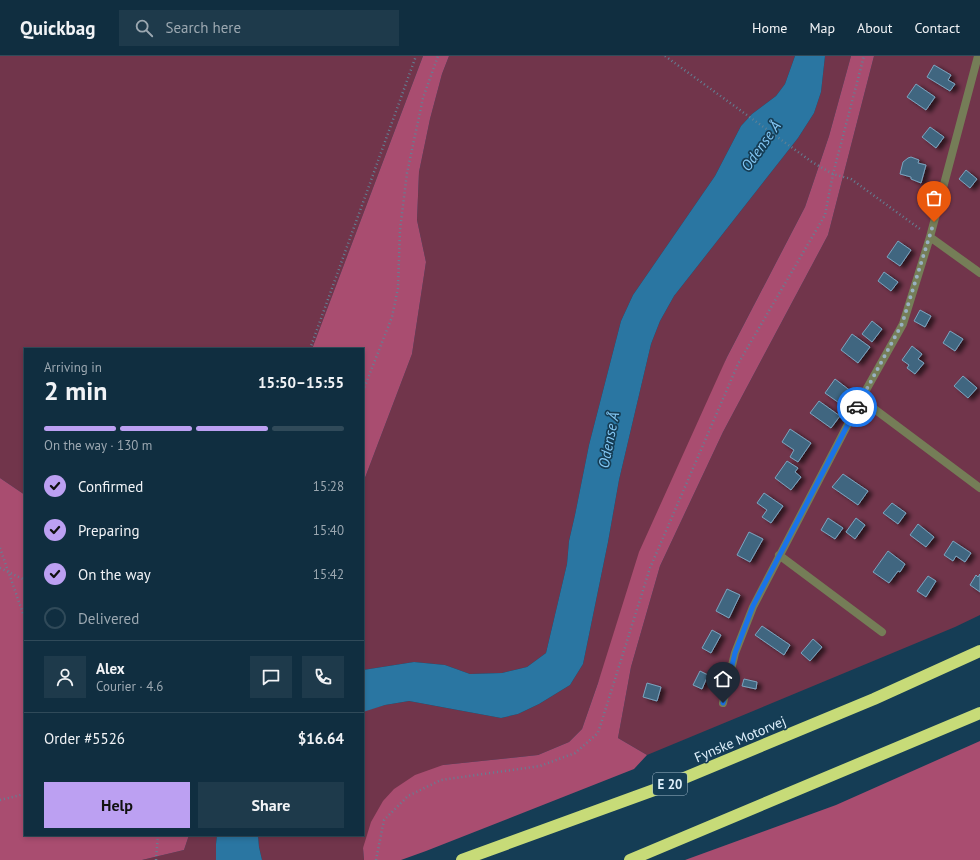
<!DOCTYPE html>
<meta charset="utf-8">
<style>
body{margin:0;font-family:"PT Sans",sans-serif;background:#1e3a4b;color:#f1f3f6;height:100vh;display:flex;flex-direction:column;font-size:15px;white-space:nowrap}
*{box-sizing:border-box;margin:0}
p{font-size:13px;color:#9ca8b1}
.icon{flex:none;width:22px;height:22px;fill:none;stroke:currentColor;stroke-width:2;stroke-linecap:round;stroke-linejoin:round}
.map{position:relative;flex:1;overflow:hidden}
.details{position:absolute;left:24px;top:292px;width:340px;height:488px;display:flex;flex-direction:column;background:#102e40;border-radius:0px;box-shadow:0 2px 6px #0003,0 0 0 1px #304a59}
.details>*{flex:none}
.pin{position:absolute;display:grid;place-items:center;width:34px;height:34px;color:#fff;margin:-41px -17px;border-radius:50% 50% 50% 0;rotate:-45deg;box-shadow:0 0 4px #0007}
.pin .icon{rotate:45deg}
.courier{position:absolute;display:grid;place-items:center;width:40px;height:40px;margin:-20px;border:3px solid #1a73e8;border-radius:50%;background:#fff;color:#222;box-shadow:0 1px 5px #0007}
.overview em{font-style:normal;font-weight:600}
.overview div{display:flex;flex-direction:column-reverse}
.overview{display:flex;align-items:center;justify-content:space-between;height:68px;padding:0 20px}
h1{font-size:26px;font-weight:600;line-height:30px}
.bar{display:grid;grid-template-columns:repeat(4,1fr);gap:6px 4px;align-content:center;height:48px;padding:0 20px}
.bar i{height:5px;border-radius:3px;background:#304a59}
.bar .on{background:#bca0f2}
.bar p{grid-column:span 4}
.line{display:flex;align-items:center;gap:10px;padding:0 20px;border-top:1px solid #304a59}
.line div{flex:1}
.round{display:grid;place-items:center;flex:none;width:42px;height:42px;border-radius:0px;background:#1e3a4b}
ol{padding:0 20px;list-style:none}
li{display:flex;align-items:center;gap:12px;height:44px}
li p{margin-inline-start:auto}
li .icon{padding:4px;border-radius:50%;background:#bca0f2;color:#111;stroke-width:4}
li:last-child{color:#9ca8b1}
li i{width:22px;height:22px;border:2px solid #304a59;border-radius:50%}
.primary-button{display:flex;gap:8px;margin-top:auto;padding:8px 20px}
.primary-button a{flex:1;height:46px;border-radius:0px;background:#bca0f2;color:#111;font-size:16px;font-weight:600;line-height:46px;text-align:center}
.primary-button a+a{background:#1e3a4b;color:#f1f3f6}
header{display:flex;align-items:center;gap:24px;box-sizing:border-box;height:56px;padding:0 20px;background:#102e40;border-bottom:1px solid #304a59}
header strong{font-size:19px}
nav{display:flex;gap:22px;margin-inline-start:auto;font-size:14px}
.search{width:280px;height:36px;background:#1e3a4b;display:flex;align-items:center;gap:10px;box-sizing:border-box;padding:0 14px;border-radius:0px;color:#9ca8b1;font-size:15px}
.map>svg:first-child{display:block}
.green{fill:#71354b}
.forest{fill:#a94d70}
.water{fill:#2a76a2}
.building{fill:#3f6680;stroke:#7ba4bf;filter:url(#shadow)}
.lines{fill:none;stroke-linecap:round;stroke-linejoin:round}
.path{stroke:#628195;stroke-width:2.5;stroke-dasharray:1 3;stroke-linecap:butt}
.service{stroke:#757d57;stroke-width:8}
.motorway{stroke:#c7db78;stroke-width:12}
.done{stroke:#98b1c2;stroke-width:4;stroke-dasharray:0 7.2}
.route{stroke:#1a73e8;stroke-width:5}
.labels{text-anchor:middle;stroke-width:3.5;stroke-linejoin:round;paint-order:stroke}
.shield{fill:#153d55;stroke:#a2baca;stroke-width:1}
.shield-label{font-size:13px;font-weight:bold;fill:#dff0fc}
.street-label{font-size:14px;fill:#dff0fc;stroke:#153d55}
.water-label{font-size:15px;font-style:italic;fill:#84c8f5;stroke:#153d55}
</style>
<header>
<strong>Quickbag</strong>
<div class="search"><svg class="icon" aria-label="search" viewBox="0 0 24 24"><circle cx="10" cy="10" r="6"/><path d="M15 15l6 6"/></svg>Search here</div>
<nav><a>Home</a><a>Map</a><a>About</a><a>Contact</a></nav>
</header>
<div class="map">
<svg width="980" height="804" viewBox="0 0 980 804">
<defs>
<filter id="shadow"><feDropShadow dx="4.5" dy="2.5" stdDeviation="2" flood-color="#0009"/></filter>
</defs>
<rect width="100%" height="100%" fill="#153d55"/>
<path class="green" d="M0 0H423L312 293H25V439L0 422Z
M449 0H795L785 28 776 40 752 58 741 70 715 120 633 239 621 265 589 389 575 459 569 485 567 508 546 597 527 611 502 617 470 618 445 609 414 606 363 614V427L412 298 426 206 417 164 419 116 430 63 442 18Z
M825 0H851L829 80 805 151 727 301 598 627 582 673 569 686 538 699 443 709 363 792 364 804H262L259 791 258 779H363V656L366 654 385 649 409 645 501 662 518 658 539 648 570 629 583 608 608 486 619 424 651 288 660 265 674 240 798 82 814 57 821 36Z
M874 0H980V559L955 571 647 699 618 682 631 611 660 510 723 376 828 179Z
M189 779H217L216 788V804H142L184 794Z"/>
<path class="forest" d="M423 0H449L442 18 430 63 419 116 417 164 426 206 412 298 363 427V293H312Z
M851 0H874L828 179 723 376 660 510 631 611 618 682 647 699 634 713 426 795 401 804H364L363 792 371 766 383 745 394 733 415 719 443 709 538 699 569 686 582 673 598 627 639 496 727 301 805 151 829 80Z
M0 422 25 439V779H189L184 794 142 804H0Z
M980 685V804H685L836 749Z"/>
<path class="water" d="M795 0H825L821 36 814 57 798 82 674 240 660 265 651 288 619 424 608 486 583 608 570 629 539 648 518 658 501 662 409 645 385 649 363 656V614L414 606 445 609 470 618 502 617 527 611 546 597 567 508 569 485 575 459 589 389 621 265 633 239 715 120 741 70 752 58 776 40 785 28Z
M217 779H258L259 791 262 804H216V788Z"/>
<path class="building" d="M934 9 951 19 948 24 955 28 950 35 927 21Z
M916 28 935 41 926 54 907 41Z
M930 71 944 81 936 92 922 81Z
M911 101 919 104 918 107 926 109 921 127 911 123V121L900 118 903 106 908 102Z
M966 114 977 123 970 132 959 123Z
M898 185 911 194 900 210 887 201Z
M884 216 898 226 891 235 878 225Z
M920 254 931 260 925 271 914 265Z
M872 265 882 273 872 286 862 278Z
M950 275 963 283 955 295 943 287Z
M852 278 870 291 858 307 841 294Z
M912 290 922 298 918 303 924 307 915 318 907 312 909 309 902 304Z
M963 320 977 332 968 342 954 330Z
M835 323 852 336 842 349 825 337Z
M819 345 840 360 831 372 810 357Z
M790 373 811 387 798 406 790 401 794 394 782 386Z
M787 405 798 412 795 416 801 421 791 434 775 422Z
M843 418 868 435 858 449 832 431Z
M764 437 783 450 771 467 762 461 767 454 757 447Z
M892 447 906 457 898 468 883 457Z
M828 462 843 472 835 483 821 474Z
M856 462 865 469 855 483 846 476Z
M918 468 934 481 926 491 910 479Z
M749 476 763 483 750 506 737 499Z
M953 485 971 497 965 506 956 500 953 505 944 499Z
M888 495 905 508 900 516 898 515 889 527 873 516Z
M980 518V536L970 529 976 519 978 521Z
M928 520 936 525 926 541 917 535Z
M727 533 740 539 729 562 716 555Z
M762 570 790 589 784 599 755 579Z
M712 574 721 579 711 597 702 592Z
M813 583 822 591 810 605 801 597Z
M700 615 708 619 702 633 693 629Z
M744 623 757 626 756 633 742 630Z
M647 627 661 631 657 645 643 641Z"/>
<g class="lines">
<path class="path" d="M665 0 812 106 833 118 851 123 920 173
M310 293 416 0
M363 335 392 261 398 232 400 174 407 117 423 42 438 0
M0 492 25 563
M0 512 25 524
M0 744 25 738
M156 804 158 779
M376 804 384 764 408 740 441 724 540 710 575 697 598 677 650 512 738 308 825 159 833 118 864 0"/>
<path class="service" d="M930 181 980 217
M861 343 980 432
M779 499 882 576
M723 647 735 597 753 551 861 343 903 268 930 181 978 0"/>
<path class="motorway" d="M462 804 665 730 874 643 980 595
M630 804 980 657"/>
</g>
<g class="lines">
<path class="done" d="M857 351 902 268 934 166"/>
<path class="route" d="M723 647 735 597 753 550 857 351"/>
</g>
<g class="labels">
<rect class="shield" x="653" y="717" width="34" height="22" rx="3"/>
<g class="shield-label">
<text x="670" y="733">E 20</text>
</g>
<g class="street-label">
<text transform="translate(740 683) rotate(-23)" y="5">Fynske Motorvej</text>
</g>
<g class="water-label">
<text transform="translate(761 90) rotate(-55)" y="5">Odense Å</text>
<text transform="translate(609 384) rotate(-79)" y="5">Odense Å</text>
</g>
</g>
</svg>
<div class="pin" style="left:934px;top:166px;background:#ea580c"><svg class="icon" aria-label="bag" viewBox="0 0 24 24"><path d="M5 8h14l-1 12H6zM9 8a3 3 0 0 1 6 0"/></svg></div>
<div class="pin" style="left:723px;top:647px;background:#1f2937"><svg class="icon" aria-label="home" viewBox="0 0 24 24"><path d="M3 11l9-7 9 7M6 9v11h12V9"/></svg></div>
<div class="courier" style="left:857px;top:351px"><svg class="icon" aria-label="car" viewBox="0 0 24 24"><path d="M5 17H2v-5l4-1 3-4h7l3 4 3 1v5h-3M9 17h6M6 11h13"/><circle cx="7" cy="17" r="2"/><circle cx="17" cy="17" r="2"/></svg></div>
<section class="details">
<div class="overview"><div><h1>2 min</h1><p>Arriving in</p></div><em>15:50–15:55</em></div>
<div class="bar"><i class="on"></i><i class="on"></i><i class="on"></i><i></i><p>On the way · 130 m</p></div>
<ol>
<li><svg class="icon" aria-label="check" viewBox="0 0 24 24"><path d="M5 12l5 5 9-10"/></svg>Confirmed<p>15:28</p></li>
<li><svg class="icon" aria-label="check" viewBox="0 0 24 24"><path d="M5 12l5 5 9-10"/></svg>Preparing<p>15:40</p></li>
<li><svg class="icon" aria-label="check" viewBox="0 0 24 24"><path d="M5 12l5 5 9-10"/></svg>On the way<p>15:42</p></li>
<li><i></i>Delivered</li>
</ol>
<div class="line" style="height:72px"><a class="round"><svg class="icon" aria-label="person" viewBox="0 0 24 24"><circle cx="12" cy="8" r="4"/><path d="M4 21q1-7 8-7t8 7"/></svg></a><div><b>Alex</b><p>Courier · 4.6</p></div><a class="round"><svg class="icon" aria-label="chat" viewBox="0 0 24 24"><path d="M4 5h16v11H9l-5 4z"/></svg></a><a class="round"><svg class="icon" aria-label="phone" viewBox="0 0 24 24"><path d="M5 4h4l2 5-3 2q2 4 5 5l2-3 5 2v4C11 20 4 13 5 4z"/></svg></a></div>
<div class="line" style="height:52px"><div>Order #5526</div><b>$16.64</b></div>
<div class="primary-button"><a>Help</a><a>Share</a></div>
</section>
</div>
